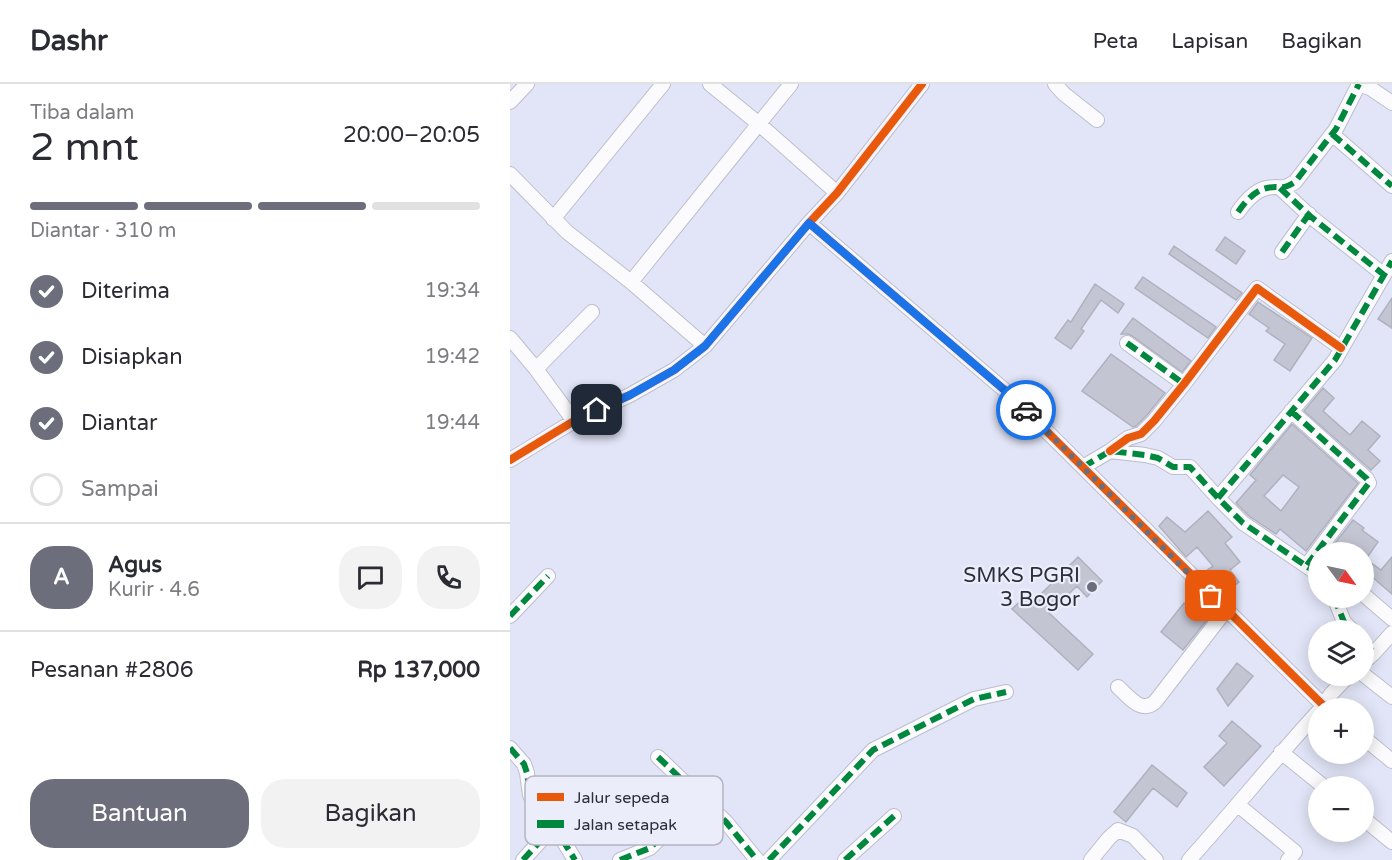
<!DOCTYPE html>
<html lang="id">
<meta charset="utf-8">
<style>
body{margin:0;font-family:"Varela Round",sans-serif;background:#f2f2f3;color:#2b2b33;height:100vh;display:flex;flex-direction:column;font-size:22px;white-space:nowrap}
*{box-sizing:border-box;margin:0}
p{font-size:20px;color:#7c7c81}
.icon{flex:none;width:33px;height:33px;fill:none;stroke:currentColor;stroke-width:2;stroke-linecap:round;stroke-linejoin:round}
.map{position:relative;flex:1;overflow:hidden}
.sheet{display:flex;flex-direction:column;background:#fff;width:510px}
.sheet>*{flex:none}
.needle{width:39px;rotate:123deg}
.tools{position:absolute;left:798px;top:458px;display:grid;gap:12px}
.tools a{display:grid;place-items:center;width:66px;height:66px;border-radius:50%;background:#fff;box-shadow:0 3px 15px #0003;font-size:30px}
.pin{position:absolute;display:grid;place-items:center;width:51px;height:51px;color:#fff;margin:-26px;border-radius:12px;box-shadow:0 3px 9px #0006}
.courier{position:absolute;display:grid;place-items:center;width:60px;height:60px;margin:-30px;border:4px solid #1a73e8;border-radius:50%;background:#fff;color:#222;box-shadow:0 2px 8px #0007}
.overview em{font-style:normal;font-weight:600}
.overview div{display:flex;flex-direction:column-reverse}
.overview{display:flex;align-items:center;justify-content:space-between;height:102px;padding:0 30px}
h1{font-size:39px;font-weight:600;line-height:45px}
.bar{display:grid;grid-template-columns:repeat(4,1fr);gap:9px 6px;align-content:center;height:72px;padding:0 30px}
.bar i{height:8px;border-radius:4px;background:#e1e1e2}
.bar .on{background:#6c6e7c}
.bar p{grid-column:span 4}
.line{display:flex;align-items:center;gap:15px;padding:0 30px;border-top:2px solid #e1e1e2}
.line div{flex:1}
.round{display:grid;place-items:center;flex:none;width:63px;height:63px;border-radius:24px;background:#f2f2f3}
ol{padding:0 30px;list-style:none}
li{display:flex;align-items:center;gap:18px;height:66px}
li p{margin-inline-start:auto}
li .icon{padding:6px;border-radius:50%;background:#6c6e7c;color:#fff;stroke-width:4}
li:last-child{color:#7c7c81}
li i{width:33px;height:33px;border:3px solid #e1e1e2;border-radius:50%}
.cta{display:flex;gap:12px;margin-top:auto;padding:12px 30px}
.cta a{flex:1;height:69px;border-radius:24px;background:#6c6e7c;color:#fff;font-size:24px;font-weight:600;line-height:69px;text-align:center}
.cta a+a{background:#f2f2f3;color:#2b2b33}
header{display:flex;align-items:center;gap:36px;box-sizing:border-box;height:84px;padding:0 30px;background:#fff;border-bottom:2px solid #e1e1e2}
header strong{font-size:28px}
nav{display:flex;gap:33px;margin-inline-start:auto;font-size:21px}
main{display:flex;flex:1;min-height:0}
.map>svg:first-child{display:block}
.building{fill:#c3c5d3;stroke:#afb1bf;stroke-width:1.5;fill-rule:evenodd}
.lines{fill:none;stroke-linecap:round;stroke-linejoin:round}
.minor-casing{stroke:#bcbecc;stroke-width:16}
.minor{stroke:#fbfbfe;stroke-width:14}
.quiet{stroke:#00873e;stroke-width:6;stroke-dasharray:12 6;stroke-linecap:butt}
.cycleway-casing{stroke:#ebeefa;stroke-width:11}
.cycleway{stroke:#e8590c;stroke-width:8}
.done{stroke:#6c6e7c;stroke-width:6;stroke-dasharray:0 10.8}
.route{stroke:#1a73e8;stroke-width:8}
.poi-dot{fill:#6c6e7c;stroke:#ebeefa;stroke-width:2}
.labels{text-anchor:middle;stroke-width:4.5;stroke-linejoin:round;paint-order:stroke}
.poi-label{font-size:21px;fill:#2c2e3a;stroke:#ebeefa;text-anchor:end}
.key{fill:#ebeefa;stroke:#b2b4c0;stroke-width:1.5}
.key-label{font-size:16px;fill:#2c2e3a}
</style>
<header>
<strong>Dashr</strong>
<nav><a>Peta</a><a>Lapisan</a><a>Bagikan</a></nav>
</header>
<main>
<section class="sheet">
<div class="overview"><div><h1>2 mnt</h1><p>Tiba dalam</p></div><em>20:00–20:05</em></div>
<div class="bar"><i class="on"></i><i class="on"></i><i class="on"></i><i></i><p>Diantar · 310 m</p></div>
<ol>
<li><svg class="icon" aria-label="check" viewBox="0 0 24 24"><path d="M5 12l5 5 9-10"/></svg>Diterima<p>19:34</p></li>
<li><svg class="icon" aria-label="check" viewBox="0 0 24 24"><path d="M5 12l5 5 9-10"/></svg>Disiapkan<p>19:42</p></li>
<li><svg class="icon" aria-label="check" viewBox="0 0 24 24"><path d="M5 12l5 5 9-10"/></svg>Diantar<p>19:44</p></li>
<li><i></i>Sampai</li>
</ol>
<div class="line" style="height:108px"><b class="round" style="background:#6c6e7c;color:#fff">A</b><div><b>Agus</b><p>Kurir · 4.6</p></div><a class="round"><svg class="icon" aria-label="chat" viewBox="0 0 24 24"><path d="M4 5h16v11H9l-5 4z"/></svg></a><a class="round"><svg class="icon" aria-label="phone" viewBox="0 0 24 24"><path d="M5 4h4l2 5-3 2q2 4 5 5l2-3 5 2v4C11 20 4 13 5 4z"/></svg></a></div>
<div class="line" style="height:78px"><div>Pesanan #2806</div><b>Rp 137,000</b></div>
<div class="cta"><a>Bantuan</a><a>Bagikan</a></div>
</section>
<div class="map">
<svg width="882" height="776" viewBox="0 0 882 776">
<rect width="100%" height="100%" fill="#e2e5f7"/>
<path class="building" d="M715 153 735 167 726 180 706 166Z
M664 162 732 209 726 216 659 170Z
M633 193 706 243 698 254 625 204Z
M585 200 614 220 608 229 591 216 571 245 574 247 561 265 545 254 558 236 561 238Z
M882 214V244L868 235Z
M748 218 802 254 780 287 764 276 775 260 756 247 759 244 739 230Z
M623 234 681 277 672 288 622 252 618 250H611Z
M601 270 655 309 637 331 626 342 623 343 572 307Z
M813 304 824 314 813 327 840 351 852 337 870 352 858 366 870 377 861 386 794 327Z
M782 340 848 399 796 467 770 445 766 450 739 432 726 419 746 396 740 391ZM773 391 789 403 771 427 754 412Z
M698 427 722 453 715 459 730 478 720 486 729 498 713 510 693 489 703 482 687 463 676 473 649 442 657 433 675 448Z
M843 436 854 444 852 446 868 458 856 475 871 486 882 473V510L854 486V468H828L822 463Z
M568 473 592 497 577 513 567 502 539 529 583 570 568 586 502 525 518 510 525 516Z
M674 519 696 537 673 566 651 548Z
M727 579 743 592 718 622 707 605Z
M722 637 751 662 714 702 694 683 717 659 709 652Z
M642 681 677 709 667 723 643 704 616 738 604 728Z"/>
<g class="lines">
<g class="minor-casing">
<path id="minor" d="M200 0 249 40 327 109
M545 0 554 10 587 36
M848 0 860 4 882 19
M0 18 17 0
M822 50 882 102
M0 90 57 148 121 198 195 262
M770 104 800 132 874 191
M728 128C735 118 745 106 757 104 771 101 771 107 785 98L826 45 849 0
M43 135 153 0
M299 139 498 309 816 624
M772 168 799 130
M121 198 281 0
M0 254 26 285 64 337
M617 259 674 300
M26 285 82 228
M781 327 857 395 859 399 797 481
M600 367 618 354 631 350 644 337 674 300 747 204 831 264
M0 376 64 337 120 311 164 286 195 262 299 139 327 109 412 0
M573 383 600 367 635 371 648 374 663 383H680L708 414 733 439 808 490
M708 414 825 276 882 177
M854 511 882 535
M824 513 834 538 842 546
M0 532 38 492
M854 578 864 569 882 549
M854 591 882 613
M608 603C619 613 631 630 645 618L716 526
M812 624 821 610 839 591
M854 654 882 677
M0 664 14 680 17 689 20 711 26 721 44 742 65 776
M771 668 813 702
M148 673 216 738 247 776
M728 721 785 768 778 776
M854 735 882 758
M13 776 44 742
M110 776 140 764 160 744
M259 776 363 666 464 615 496 608
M335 776 384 732
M581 776 599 754 608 746 623 752 646 776
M679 776C723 727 764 676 808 628"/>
</g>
<use href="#minor" class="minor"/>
<path class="quiet" d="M822 50 882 102
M770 104 800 132 874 191
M728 128C735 118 745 106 757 104 771 101 771 107 785 98L826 45 849 0
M772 168 799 130
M617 259 674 300
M781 327 857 395 859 399 797 481
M573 383 600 367 635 371 648 374 663 383H680L708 414 733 439 808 490
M708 414 825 276 882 177
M824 513 834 538 842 546
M0 532 38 492
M854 558 864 569
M0 664 14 680 17 689 20 711 26 721 44 742 65 776
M148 673 216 738 247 776
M13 776 44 742
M110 776 140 764 160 744
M259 776 363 666 464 615 496 608
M335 776 384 732"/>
<g class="cycleway-casing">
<path id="cycleway" d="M299 139 498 309 816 624
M600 367 618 354 631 350 644 337 674 300 747 204 831 264
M0 376 64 337 120 311 164 286 195 262 299 139 327 109 412 0"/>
</g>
<use href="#cycleway" class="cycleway"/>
</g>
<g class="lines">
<path class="done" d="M516 326 701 512"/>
<path class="route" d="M87 326 120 311 164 286 195 262 299 139 498 309 516 326"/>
</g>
<circle class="poi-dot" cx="582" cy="503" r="6"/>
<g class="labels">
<g class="poi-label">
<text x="570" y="498">SMKS PGRI<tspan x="570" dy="24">3 Bogor</tspan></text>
</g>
</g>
<rect x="15" y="692" width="198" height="69" rx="9" class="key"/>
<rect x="27" y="709" width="27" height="8" fill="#e8590c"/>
<rect x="27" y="736" width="27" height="8" fill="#00873e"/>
<g class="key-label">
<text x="64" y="719">Jalur sepeda</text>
<text x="64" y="746">Jalan setapak</text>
</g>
</svg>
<div class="tools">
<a><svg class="needle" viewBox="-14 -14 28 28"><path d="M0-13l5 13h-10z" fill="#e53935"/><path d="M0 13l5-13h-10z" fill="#7c7c81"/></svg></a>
<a><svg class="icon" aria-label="layers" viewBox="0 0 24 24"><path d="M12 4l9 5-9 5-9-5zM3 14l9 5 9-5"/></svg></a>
<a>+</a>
<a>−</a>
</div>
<div class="pin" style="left:701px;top:512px;background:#ea580c"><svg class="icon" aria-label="bag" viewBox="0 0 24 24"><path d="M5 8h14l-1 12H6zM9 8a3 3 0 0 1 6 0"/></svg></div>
<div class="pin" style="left:87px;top:326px;background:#1f2937"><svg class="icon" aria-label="home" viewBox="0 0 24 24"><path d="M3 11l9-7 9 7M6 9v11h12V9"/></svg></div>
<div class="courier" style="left:516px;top:326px"><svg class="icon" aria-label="car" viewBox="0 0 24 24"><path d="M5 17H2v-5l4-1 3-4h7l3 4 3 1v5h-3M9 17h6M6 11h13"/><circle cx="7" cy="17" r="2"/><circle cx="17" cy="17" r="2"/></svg></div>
</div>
</main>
